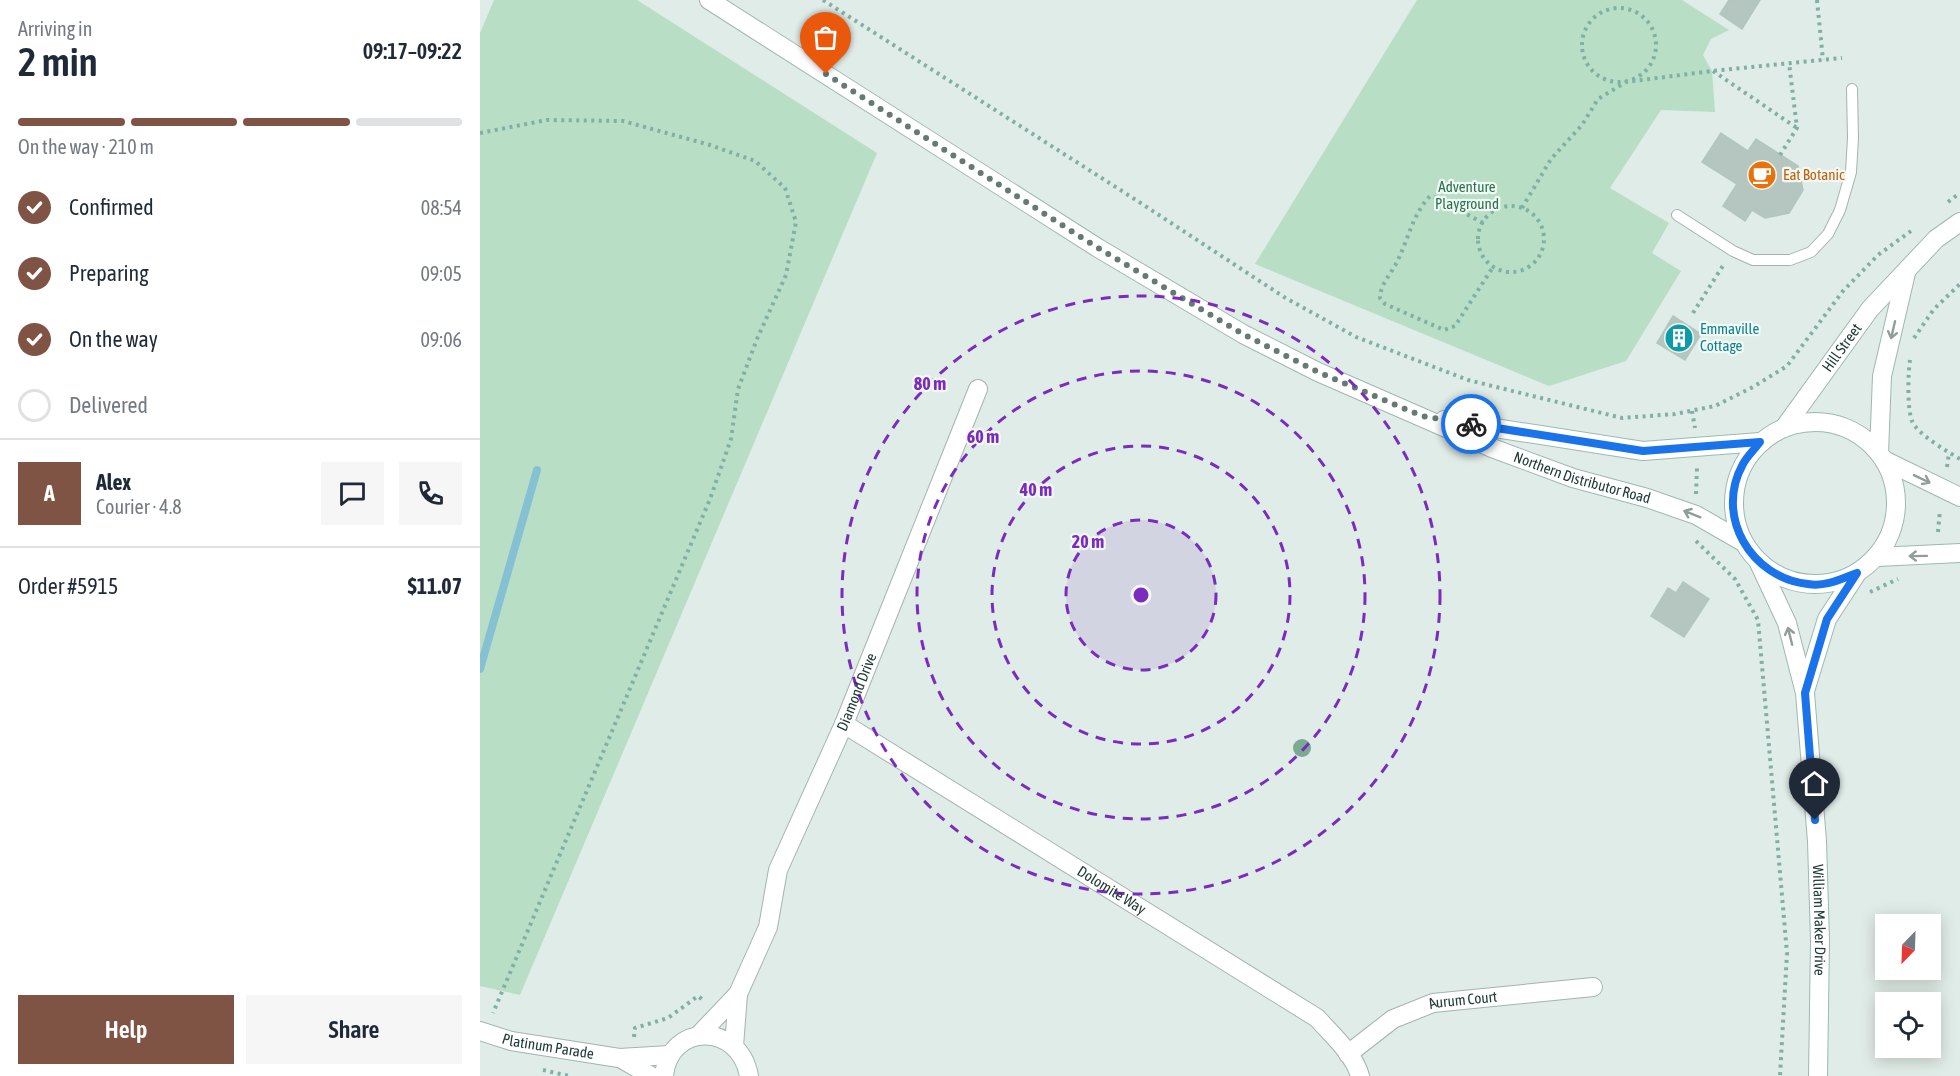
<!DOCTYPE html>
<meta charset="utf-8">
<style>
body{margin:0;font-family:"Asap Condensed",sans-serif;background:#f6f6f7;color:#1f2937;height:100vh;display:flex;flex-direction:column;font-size:22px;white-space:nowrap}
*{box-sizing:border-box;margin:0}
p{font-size:20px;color:#747a83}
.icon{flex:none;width:33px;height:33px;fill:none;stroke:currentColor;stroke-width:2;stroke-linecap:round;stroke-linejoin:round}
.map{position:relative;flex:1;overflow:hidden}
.side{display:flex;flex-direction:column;background:#fff;width:480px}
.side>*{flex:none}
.needle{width:39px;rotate:203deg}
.tools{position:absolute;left:1395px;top:914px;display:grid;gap:12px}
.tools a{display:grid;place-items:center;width:66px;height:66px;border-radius:0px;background:#fff;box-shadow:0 3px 15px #0003;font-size:30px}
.pin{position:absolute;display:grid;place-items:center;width:51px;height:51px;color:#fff;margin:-62px -26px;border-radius:50% 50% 50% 0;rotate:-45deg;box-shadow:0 0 6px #0007}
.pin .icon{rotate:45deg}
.courier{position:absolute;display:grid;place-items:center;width:60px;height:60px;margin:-30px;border:4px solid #1a73e8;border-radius:50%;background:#fff;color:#222;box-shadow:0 2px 8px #0007}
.overview em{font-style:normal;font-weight:600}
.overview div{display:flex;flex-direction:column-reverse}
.overview{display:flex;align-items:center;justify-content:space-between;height:102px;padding:0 18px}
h1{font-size:39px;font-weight:600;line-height:45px}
.bar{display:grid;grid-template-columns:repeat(4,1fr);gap:9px 6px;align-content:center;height:72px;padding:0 18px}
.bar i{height:8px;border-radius:4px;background:#e0e1e3}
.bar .selected{background:#805444}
.bar p{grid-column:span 4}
.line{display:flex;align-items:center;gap:15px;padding:0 18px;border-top:2px solid #e0e1e3}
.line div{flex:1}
.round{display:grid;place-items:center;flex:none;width:63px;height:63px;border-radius:0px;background:#f6f6f7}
ol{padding:0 18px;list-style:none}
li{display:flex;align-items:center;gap:18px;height:66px}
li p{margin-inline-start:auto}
li .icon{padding:6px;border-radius:50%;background:#805444;color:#fff;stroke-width:4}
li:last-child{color:#747a83}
li i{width:33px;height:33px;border:3px solid #e0e1e3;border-radius:50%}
.cta{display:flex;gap:12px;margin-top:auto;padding:12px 18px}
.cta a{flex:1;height:69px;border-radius:0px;background:#805444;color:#fff;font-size:24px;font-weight:600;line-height:69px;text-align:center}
.cta a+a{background:#f6f6f7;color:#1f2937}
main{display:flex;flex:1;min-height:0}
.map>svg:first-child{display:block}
.green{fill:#b8dec5}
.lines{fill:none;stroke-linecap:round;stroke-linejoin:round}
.stream{stroke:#86c1d3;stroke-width:8}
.building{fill:#b5c6c1;stroke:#b2c5bf;stroke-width:1.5}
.lane-casing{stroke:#a3b4af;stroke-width:12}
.street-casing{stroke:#a3b4af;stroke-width:20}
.secondary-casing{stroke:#9eb8b0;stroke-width:20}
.path{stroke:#80b0a5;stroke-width:4;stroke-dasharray:3 4.5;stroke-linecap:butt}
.lane{stroke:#fff;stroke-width:10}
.street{stroke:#fff;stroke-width:18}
.secondary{stroke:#fff;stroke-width:18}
.tree{fill:#7baa92}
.oneway{stroke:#909e9b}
.done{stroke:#637a75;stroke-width:6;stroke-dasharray:0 10.8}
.route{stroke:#1a73e8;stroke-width:8}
.ring{fill:none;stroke:#7b2cbf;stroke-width:3;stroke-dasharray:10 8}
.labels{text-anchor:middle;stroke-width:4.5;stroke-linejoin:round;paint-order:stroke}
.food-label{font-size:15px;fill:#c56008;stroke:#f1f8f5;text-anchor:start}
.park-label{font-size:15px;fill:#29744c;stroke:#f1f8f5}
.culture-label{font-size:15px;fill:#0d838f;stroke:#f1f8f5;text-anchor:start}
.street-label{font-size:15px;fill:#203c37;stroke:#f1f8f5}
.centre{fill:#7b2cbf;stroke:#f1f8f5;stroke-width:3}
.ring-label{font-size:18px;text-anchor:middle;font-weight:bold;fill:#7b2cbf;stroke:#f1f8f5;stroke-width:4.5;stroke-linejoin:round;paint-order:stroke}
</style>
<main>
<section class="side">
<div class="overview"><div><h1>2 min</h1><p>Arriving in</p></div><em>09:17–09:22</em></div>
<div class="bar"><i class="selected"></i><i class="selected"></i><i class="selected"></i><i></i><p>On the way · 210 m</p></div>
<ol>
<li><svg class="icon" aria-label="check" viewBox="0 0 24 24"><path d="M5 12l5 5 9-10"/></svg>Confirmed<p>08:54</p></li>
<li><svg class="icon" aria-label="check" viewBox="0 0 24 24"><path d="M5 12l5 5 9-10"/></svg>Preparing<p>09:05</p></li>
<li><svg class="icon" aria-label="check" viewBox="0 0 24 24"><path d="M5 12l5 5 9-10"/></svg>On the way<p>09:06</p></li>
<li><i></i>Delivered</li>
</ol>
<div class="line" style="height:108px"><b class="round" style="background:#805444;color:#fff">A</b><div><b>Alex</b><p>Courier · 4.8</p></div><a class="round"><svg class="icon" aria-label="chat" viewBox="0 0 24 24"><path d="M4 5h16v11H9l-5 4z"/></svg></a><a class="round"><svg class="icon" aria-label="phone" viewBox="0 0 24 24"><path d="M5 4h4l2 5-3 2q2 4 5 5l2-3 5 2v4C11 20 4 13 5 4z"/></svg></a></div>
<div class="line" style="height:78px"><div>Order #5915</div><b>$11.07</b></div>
<div class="cta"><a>Help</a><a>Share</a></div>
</section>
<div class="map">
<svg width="1480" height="1076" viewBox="0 0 1480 1076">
<rect width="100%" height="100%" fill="#e0ece7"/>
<path class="green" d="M14 0H157L397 153 40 995 0 986V33Z
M937 0H1202L1249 30 1231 39 1223 55 1232 71 1235 112 1181 110 1130 188 1189 223 1172 253 1201 271 1146 361 1069 386 775 264Z"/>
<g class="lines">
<path class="stream" d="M0 669 57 470"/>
</g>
<path class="building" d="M1249 0H1280L1262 29 1240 14Z
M1241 133 1268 151 1276 139 1318 166 1323 190 1309 213 1285 218 1272 210 1265 221 1243 206 1257 184 1222 162Z
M1193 316 1221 334 1205 360 1177 343Z
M1203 582 1229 599 1204 637 1171 616 1188 588 1196 593Z"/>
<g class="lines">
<g class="lane-casing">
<path id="lane" d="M1197 215 1253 251 1273 260H1310L1331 252 1348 234 1360 210 1371 172 1373 138 1372 89"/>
</g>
<g class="street-casing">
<g id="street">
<path id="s1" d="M364 724 837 1018C852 1035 874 1054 880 1076"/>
<path id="s2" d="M0 1031 31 1041 139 1058 190 1055"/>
<path id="s3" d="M218 1036 258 994 288 927 298 870 364 724 498 389"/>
<path d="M254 1046 258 994"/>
<path id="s4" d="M868 1054 913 1019 953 1003 1113 987"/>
<path d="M140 1058 171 1076"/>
</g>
</g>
<g class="secondary-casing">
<g id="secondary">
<path id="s5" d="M229 0 618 248 763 334 838 372 1012 448 1093 478 1167 498 1216 515 1263 542"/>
<path d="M964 420 1163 451 1280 442"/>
<circle cx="1335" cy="503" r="81"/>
<path id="s6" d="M1304 428 1390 309 1456 239 1480 222"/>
<path d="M1399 453 1402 376 1426 273"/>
<path d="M1404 460 1480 497"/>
<path d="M1397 557 1480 553"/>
<path id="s7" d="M1279 563 1307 623 1325 693 1337 841 1340 941 1338 1076"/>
<path d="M1325 691 1347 619 1377 573"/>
<path d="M184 1076C189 1023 259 1021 269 1076"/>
</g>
</g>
<path class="path" d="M343 0 656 200 804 297 876 337 988 380 1142 418 1195 414 1235 406 1273 387 1307 366 1363 291 1398 255 1431 231
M1337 0 1343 60
M1102 45a37 37 0 1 1 74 0a37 37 0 1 1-74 0Z
M1233 71 1317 128
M0 133 67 120 143 121 230 145 275 161 305 188 316 222 306 275 277 339 258 389 251 439 230 499 13 1013
M1300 155 1317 128 1309 63
M1468 202 1480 193
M998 239a33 33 0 1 1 66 0a33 33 0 1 1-66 0Z
M1042 208 1071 159 1102 125 1118 99 1146 82 1232 71 1362 58
M1003 223 957 198 950 196C933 214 928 239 918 260 912 273 900 284 900 298L905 304 964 330 975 326 1013 267
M1213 313 1244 264
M1434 338 1454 309 1480 284
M1430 360C1428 374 1427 408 1432 421 1437 434 1468 452 1480 459
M1212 411 1215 428
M1467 467 1469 453
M1216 494 1217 468
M1458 532 1460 510
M1216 541 1255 579 1278 620 1307 953 1300 1076
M1390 592 1418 579
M154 1037 155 1028 188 1018 218 996 224 1001
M63 1070 89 1076"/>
<use href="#lane" class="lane"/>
<use href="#street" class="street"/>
<use href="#secondary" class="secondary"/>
</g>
<circle class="tree" cx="822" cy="748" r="9"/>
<defs><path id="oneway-shaft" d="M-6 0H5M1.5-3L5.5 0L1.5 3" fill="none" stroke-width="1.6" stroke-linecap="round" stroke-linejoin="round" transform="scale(1.5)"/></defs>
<g class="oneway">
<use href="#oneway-shaft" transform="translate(1413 330) rotate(103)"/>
<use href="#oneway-shaft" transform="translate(1442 479) rotate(26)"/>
<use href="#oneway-shaft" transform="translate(1212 514) rotate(-158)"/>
<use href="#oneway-shaft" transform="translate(1438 556) rotate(179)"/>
<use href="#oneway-shaft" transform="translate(1310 636) rotate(-104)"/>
</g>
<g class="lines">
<path class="done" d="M346 74 618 248 763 334 838 372 942 416 991 424"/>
<path class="route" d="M991 424 1163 451 1280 442C1275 449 1267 456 1263 464 1234 516 1271 578 1328 584 1346 587 1361 579 1377 573L1347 619 1325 693 1335 820"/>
</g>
<circle cx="661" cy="595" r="75" fill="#7b2cbf" fill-opacity=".12"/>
<g class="ring">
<circle cx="661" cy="595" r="75"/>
<circle cx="661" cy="595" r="149"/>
<circle cx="661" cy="595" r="224"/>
<circle cx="661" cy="595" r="299"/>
</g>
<defs>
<g id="cafe-disc" transform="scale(1.5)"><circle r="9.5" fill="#e8710a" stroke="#f1f8f5"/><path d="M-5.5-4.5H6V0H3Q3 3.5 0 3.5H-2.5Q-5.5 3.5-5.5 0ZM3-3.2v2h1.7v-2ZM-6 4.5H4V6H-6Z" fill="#fff"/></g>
<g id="building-disc" transform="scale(1.5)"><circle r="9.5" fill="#0f9aa8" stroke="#f1f8f5"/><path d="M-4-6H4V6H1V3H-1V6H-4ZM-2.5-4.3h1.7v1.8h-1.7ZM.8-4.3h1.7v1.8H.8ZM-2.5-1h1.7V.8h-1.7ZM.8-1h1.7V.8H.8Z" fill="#fff"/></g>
</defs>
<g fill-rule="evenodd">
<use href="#cafe-disc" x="1282" y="175"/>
<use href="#building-disc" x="1199" y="338"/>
</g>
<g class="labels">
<g class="food-label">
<text x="1303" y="180">Eat Botanic</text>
</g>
<g class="park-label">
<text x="987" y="192">Adventure<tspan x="987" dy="17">Playground</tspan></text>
</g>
<g class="culture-label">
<text x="1220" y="334">Emmaville<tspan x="1220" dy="17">Cottage</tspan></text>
</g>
<g class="street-label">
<text dy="5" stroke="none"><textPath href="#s6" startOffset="99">Hill Street</textPath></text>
<text dy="5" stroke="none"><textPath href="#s5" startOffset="999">Northern Distributor Road</textPath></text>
<text dy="5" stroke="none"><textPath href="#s3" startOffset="384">Diamond Drive</textPath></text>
<text dy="5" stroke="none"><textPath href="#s1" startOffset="315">Dolomite Way</textPath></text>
<text dy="5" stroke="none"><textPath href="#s7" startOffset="366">William Maker Drive</textPath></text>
<text dy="5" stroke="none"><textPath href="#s4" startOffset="130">Aurum Court</textPath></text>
<text dy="5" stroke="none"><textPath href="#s2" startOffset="70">Platinum Parade</textPath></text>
</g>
</g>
<circle cx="661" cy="595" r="9" class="centre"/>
<g class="ring-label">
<text x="450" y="390">80 m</text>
<text x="503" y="443">60 m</text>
<text x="556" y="496">40 m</text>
<text x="608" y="548">20 m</text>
</g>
</svg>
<div class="tools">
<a><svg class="needle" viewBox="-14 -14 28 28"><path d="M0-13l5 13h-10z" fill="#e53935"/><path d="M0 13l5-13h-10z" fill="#747a83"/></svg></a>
<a><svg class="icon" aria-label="locate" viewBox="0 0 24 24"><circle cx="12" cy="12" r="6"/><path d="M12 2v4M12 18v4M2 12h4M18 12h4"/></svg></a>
</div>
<div class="pin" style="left:346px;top:74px;background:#ea580c"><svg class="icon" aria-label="bag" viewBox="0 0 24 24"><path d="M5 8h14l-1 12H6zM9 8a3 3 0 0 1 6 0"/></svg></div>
<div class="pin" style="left:1335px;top:820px;background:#1f2937"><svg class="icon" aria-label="home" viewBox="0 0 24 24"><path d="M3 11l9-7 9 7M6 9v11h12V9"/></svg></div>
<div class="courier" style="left:991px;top:424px"><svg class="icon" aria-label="bike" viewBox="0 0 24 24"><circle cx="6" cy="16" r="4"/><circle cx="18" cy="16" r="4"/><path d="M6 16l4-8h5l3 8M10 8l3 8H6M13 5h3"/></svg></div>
</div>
</main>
